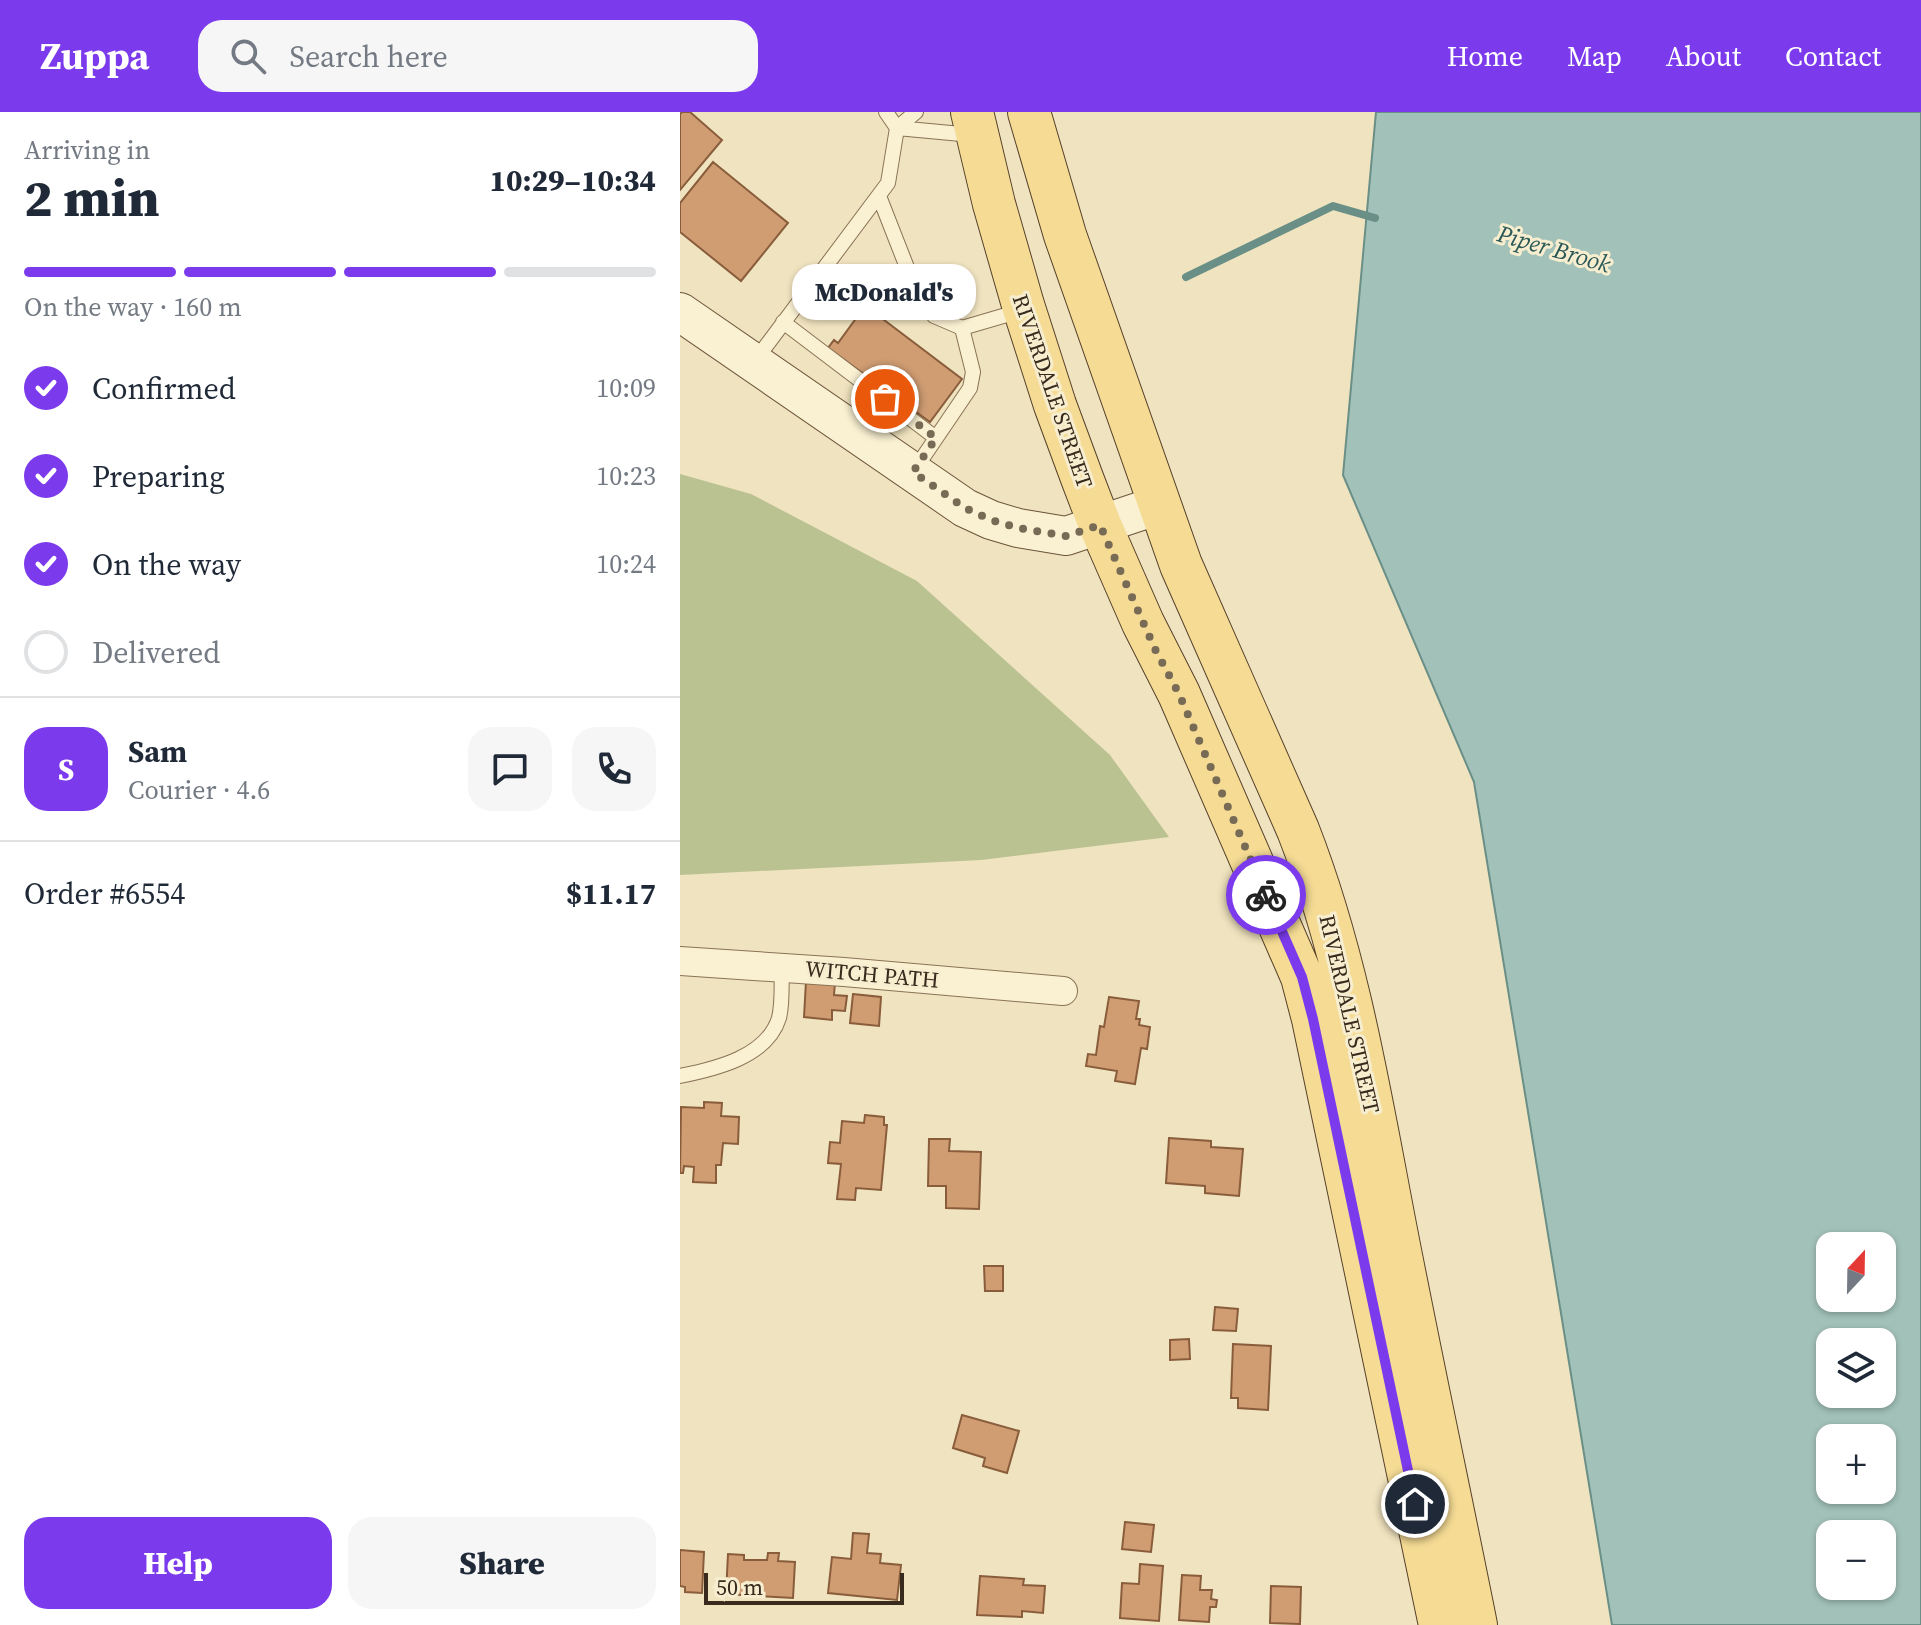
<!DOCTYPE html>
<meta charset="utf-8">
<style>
body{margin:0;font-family:"Source Serif 4",serif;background:#f6f6f7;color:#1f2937;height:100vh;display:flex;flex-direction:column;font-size:30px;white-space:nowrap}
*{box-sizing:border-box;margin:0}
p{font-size:26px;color:#747a83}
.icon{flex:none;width:44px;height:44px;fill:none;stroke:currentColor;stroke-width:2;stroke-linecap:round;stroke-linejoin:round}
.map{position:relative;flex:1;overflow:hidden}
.drawer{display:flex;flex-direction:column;background:#fff;width:680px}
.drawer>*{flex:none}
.needle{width:52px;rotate:22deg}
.controls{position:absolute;left:1136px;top:1120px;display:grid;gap:16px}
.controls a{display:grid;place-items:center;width:80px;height:80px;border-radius:16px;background:#fff;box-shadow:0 2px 6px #0004;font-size:40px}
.scale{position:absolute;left:24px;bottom:20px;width:200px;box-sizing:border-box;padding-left:8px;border:4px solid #382a1c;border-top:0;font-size:22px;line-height:28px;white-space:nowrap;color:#382a1c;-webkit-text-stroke:6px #f7edcf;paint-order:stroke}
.pin{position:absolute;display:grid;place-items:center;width:68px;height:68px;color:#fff;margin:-34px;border:4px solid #fff;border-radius:50%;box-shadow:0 2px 8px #0007}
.courier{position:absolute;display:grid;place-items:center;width:80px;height:80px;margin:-40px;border:6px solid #7c3aed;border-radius:50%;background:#fff;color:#222;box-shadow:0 2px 10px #0007}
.bubble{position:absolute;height:56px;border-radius:24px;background:#fff;box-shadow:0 2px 6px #0004;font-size:26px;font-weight:800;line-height:56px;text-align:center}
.headline em{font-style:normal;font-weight:800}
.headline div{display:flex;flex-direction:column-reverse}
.headline{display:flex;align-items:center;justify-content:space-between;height:136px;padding:0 24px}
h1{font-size:52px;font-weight:800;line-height:60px}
.bar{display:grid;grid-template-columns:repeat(4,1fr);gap:12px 8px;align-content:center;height:96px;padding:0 24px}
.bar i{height:10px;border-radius:6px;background:#e0e1e3}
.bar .on{background:#7c3aed}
.bar p{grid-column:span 4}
.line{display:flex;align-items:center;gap:20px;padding:0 24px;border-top:2px solid #e0e1e3}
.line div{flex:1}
.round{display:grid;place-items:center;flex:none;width:84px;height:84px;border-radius:24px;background:#f6f6f7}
ol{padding:0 24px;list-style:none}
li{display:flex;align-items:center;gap:24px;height:88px}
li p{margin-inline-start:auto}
li .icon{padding:8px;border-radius:50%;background:#7c3aed;color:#fff;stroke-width:4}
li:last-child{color:#747a83}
li i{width:44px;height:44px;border:4px solid #e0e1e3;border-radius:50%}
.cta{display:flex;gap:16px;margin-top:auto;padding:16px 24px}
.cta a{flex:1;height:92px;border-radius:24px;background:#7c3aed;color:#fff;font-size:32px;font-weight:800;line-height:92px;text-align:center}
.cta a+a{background:#f6f6f7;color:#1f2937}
header{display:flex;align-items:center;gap:48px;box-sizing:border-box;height:112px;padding:0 40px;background:#7c3aed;color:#fff}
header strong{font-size:38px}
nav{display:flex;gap:44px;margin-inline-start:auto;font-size:28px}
.search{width:560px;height:72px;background:#f6f6f7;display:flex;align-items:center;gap:20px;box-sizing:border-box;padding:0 28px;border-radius:24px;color:#747a83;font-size:30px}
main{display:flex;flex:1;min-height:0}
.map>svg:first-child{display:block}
.cemetery{fill:#bac292}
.water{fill:#a2c1b9;stroke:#698f87;stroke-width:2;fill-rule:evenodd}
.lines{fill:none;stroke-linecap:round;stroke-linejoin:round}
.stream{stroke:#698f87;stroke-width:8}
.building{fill:#d09d73;stroke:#895d3b;stroke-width:2}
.service-casing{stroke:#897356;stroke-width:16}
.minor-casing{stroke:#897356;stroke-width:30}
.secondary-casing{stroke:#6b543a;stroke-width:40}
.primary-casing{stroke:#56412b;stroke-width:44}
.service{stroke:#faf0d2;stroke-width:14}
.minor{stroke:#faf0d2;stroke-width:28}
.secondary{stroke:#faf0d2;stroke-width:38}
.primary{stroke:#f5db94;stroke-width:42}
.done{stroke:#786b55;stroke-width:8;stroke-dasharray:0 14.4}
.route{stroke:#7c3aed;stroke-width:10}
.labels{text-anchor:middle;stroke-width:6;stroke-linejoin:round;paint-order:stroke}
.street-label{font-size:22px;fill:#382a1c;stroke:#f7edcf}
.water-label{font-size:24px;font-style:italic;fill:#2a5857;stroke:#f7edcf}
</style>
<header>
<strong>Zuppa</strong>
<div class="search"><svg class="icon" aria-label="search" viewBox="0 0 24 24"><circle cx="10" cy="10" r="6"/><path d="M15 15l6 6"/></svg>Search here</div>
<nav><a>Home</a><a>Map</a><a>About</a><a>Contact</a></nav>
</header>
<main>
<section class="drawer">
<div class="headline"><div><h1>2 min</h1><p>Arriving in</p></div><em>10:29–10:34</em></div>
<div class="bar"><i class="on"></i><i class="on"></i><i class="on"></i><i></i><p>On the way · 160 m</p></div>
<ol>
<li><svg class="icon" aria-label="check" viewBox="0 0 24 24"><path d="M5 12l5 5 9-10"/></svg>Confirmed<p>10:09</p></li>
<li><svg class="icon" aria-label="check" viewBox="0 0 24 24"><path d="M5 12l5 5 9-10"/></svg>Preparing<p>10:23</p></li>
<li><svg class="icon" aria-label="check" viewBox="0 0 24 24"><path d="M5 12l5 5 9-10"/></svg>On the way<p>10:24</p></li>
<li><i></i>Delivered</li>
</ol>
<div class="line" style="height:144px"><b class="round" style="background:#7c3aed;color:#fff">S</b><div><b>Sam</b><p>Courier · 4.6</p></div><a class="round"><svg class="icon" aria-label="chat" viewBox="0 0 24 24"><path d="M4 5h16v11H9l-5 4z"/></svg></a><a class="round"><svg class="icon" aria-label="phone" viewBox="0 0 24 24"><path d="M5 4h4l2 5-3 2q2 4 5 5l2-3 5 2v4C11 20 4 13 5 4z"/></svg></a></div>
<div class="line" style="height:104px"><div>Order #6554</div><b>$11.17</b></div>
<div class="cta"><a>Help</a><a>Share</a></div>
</section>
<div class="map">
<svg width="1241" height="1513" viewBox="0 0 1241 1513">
<rect width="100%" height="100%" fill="#f0e3bf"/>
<path class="cemetery" d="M0 362 71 382 237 469 430 643 489 725 301 748 0 763Z"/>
<path class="water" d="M696 0H1241V1513H932L794 670 663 363ZM1150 1134H1202V1186H1150ZM1150 1230H1202V1282H1150ZM1150 1326H1202V1378H1150ZM1150 1422H1202V1474H1150Z"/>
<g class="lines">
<path class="stream" d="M506 165 653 94 695 106"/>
</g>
<path class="building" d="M2 0H10L42 28 0 78V2Z
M33 50 108 111 61 169 0 120V91Z
M179 189 282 267 250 310 148 236 154 228 158 231 177 205 171 200Z
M126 869 155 870 154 883 167 884 165 899 152 898V908L124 905Z
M173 882 201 885 199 914 170 911Z
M429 885 459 889 456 907H460L459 913 470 915 467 937 461 936 455 972 435 969 437 959 406 954 408 942 416 943 420 914 424 915Z
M24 990 42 991 41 1004 59 1005 58 1032 43 1031 41 1053H36V1071L13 1070 14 1055 4 1054 3 1061H0L1 995 24 996Z
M185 1003 204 1005V1013H207L201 1078 176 1076 175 1088 157 1087 161 1052 148 1051 150 1030 160 1031 162 1009 184 1011Z
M489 1026 531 1029V1035L563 1037 559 1084 525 1081V1074L486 1071Z
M249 1027H270L269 1039 301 1040 299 1097 266 1096V1074H248Z
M304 1154H323V1179H305Z
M535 1195 558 1197 556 1219 533 1218Z
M509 1227 510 1247 490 1248V1228Z
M553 1232 591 1234 588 1298 558 1296V1286H551Z
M282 1303 339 1319 327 1361 303 1354 305 1346 273 1336Z
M445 1410 474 1413 471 1440 442 1437Z
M173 1421 189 1422 187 1441 201 1442 200 1451 221 1453 217 1488 148 1481 152 1445 171 1447Z
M0 1438 24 1440 22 1481 5 1480V1475L0 1474Z
M88 1441H99L98 1449 115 1450 113 1486 46 1482 48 1442 64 1443V1448H87Z
M460 1452 483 1454 479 1509 440 1506 442 1471 459 1472Z
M502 1463 521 1464 520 1478H532L531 1487 537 1488 536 1495H530L529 1510 499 1508Z
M300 1464 344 1467 343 1473 365 1474 363 1501 342 1499V1505L297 1503Z
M591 1474 621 1475 620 1512 590 1511Z"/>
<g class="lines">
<g class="service-casing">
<path id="service" d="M206 0 217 16
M217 16 292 23
M199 84 235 176 254 204 282 216 340 199
M103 210 256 326
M74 250 208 71 217 16 236 0
M233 360 290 276 293 260 282 216
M0 964C35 957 87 945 99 906 103 890 101 871 102 855"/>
</g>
<g class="minor-casing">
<path id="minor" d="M0 849 164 860 383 879"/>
</g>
<g class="secondary-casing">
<path id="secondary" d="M0 200 285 396 311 408 338 416 386 424 479 393"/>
</g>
<g class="primary-casing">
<path id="primary" d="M292 0 314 92 343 193 375 293 402 366 420 413 463 511 499 582 622 865 633 907 760 1513
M349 0 385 123 501 453 618 718C667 843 689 977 714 1108 740 1243 769 1378 796 1513"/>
</g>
<use href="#service" class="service"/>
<use href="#minor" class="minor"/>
<use href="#secondary" class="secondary"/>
<use href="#primary" class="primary"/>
</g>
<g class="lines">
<path class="done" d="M205 287 256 326 233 360 285 396 311 408 338 416 386 424 420 413 475 537 499 582 586 783"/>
<path class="route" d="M586 783 622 865 633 907 735 1392"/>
</g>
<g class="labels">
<g class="street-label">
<text transform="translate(373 279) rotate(71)" y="8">RIVERDALE STREET</text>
<text transform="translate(192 862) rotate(5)" y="8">WITCH PATH</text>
<text transform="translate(670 902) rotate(77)" y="8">RIVERDALE STREET</text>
</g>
<g class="water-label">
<text transform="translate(874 137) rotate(16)" y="8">Piper Brook</text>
</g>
</g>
</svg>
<div class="controls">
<a><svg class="needle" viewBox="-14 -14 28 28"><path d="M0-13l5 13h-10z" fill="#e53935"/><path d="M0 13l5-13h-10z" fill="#747a83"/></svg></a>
<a><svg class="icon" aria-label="layers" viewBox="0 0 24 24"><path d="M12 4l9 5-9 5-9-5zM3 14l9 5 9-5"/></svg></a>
<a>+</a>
<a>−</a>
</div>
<div class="scale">50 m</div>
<div class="pin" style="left:205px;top:287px;background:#ea580c"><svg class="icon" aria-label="bag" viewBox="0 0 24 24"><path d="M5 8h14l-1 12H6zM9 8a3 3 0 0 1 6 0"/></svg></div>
<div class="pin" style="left:735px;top:1392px;background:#1f2937"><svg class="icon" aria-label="home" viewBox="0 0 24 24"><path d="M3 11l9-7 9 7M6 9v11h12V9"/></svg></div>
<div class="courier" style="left:586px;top:783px"><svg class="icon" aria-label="bike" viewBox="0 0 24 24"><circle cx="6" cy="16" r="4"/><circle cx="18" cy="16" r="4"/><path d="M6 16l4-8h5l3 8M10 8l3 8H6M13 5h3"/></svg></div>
<div class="bubble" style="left:112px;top:152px;width:184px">McDonald's</div>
</div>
</main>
